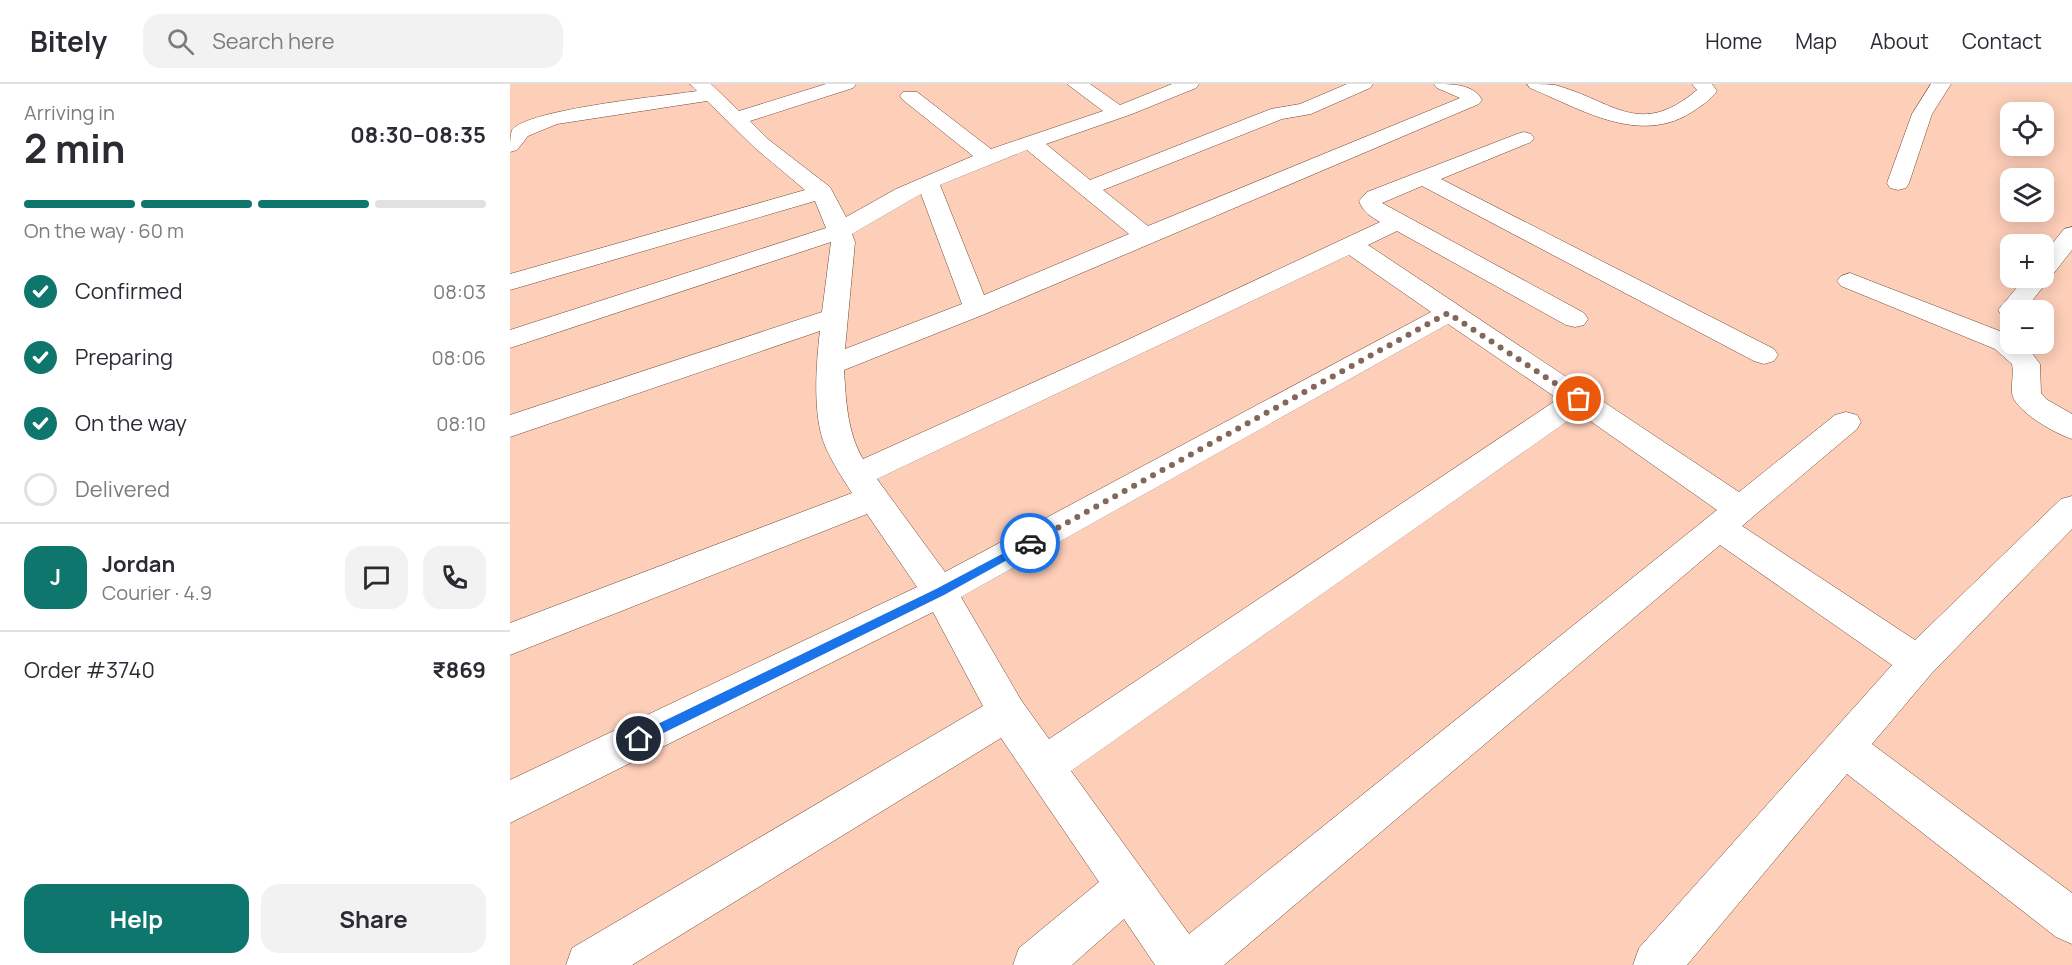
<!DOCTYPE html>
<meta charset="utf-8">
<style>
body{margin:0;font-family:Manrope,sans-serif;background:#f2f2f3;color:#2b2b33;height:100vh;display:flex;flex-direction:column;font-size:22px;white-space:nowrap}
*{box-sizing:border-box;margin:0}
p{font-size:20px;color:#7c7c81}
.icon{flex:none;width:33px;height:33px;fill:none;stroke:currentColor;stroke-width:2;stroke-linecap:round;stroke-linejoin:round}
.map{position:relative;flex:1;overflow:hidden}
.sheet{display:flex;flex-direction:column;background:#fff;width:510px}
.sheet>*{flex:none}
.buttons{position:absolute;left:1490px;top:18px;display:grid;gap:12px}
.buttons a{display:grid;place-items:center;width:54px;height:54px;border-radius:12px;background:#fff;box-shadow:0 3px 15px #0003;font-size:30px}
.pin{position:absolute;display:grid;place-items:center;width:51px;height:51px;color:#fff;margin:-26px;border:3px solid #fff;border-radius:50%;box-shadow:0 2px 6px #0007}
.courier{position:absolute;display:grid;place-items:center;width:60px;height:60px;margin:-30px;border:4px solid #1a73e8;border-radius:50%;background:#fff;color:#222;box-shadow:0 2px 8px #0007}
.headline em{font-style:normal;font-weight:700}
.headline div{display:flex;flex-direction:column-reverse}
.headline{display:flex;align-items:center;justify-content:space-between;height:102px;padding:0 24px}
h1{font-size:39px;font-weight:700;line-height:45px}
.bar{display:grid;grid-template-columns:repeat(4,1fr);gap:9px 6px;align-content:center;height:72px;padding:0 24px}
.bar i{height:8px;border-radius:4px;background:#e1e1e2}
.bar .selected{background:#0f766e}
.bar p{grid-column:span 4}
.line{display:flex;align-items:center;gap:15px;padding:0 24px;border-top:2px solid #e1e1e2}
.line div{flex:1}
.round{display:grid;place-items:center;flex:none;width:63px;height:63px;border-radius:18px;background:#f2f2f3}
ol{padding:0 24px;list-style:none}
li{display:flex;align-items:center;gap:18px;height:66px}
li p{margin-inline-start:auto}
li .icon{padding:6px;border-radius:50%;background:#0f766e;color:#fff;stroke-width:4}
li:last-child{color:#7c7c81}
li i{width:33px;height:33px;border:3px solid #e1e1e2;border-radius:50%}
.action{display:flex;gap:12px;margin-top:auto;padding:12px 24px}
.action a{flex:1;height:69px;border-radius:18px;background:#0f766e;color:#fff;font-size:24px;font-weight:700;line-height:69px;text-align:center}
.action a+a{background:#f2f2f3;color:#2b2b33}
header{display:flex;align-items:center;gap:36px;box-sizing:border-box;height:84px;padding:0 30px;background:#fff;border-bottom:2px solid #e1e1e2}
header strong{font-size:28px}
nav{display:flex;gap:33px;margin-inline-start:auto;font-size:21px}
.search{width:420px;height:54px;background:#f2f2f3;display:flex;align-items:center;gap:15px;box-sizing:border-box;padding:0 21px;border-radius:18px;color:#7c7c81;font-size:22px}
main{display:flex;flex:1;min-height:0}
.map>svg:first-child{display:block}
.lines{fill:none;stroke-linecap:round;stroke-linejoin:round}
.street-casing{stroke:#704836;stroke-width:1}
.street{fill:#fff;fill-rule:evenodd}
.route{fill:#1a73e8}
.done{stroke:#83675a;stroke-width:6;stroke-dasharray:0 10.8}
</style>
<header>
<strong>Bitely</strong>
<div class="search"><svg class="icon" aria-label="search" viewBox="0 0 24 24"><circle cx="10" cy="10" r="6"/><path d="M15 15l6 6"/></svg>Search here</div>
<nav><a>Home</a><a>Map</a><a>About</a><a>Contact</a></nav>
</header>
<main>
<section class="sheet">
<div class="headline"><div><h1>2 min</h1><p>Arriving in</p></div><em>08:30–08:35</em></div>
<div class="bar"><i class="selected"></i><i class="selected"></i><i class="selected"></i><i></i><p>On the way · 60 m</p></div>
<ol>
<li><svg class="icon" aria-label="check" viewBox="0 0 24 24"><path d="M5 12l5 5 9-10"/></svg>Confirmed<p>08:03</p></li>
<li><svg class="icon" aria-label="check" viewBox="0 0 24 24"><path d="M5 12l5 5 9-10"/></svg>Preparing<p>08:06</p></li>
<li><svg class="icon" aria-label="check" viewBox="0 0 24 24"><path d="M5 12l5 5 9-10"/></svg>On the way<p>08:10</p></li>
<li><i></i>Delivered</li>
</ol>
<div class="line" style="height:108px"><b class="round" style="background:#0f766e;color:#fff">J</b><div><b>Jordan</b><p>Courier · 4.9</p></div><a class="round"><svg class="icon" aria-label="chat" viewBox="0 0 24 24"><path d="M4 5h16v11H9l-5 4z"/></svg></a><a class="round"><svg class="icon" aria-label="phone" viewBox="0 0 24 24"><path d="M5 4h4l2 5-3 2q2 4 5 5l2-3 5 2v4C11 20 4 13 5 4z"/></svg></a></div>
<div class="line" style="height:78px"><div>Order #3740</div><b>₹869</b></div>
<div class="action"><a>Help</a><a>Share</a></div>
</section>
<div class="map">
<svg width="1562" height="881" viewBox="0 0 1562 881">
<rect width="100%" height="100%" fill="#fdceb8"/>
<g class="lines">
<g class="street-casing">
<path id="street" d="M180 0H201L229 27 316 0H346L343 4 240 37 259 56 320 103 336 133 386 105 463 72 393 16 390 12 393 8H407L481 65 593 27 557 0H580L610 21 662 0H689L686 4 622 30 536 60 580 96 761 25 790 20 837 0H863L860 4 801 30 772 35 593 106 638 142 950 14 927 4 924 0C942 0 964 0 972 16L969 20 475 230 334 286C336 316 337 348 353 375L600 264 870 138C860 132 853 128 849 117L857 108 1007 50 1014 48 1021 50 1024 54 1021 58 931 95 1264 265 1268 271 1264 277 1254 280 1244 277 912 102 872 119 1074 229 1078 235 1074 241 1065 243 1056 241 887 147 858 161 1229 408 1325 331 1336 328 1347 331 1351 338 1347 345 1232 442 1405 556 1551 415 1562 412V445L1421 590 1362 660 1562 809V860L1546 853 1337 690 1177 881H1123L1129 864 1382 581 1210 461 714 881H645L614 835 562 881H503L509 864 589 798 491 654 122 881H56L62 864 473 622 423 528 0 739V696L407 503 357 430 0 571V539L342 409C333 395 323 380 316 364 302 334 306 280 310 247L0 353V331L312 228 321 158 0 264V246L316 144 305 117 0 206V190L295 106 245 64 197 17 47 40 18 52 7 66 0 68C0 62 0 51 2 46 18 25 155 12 187 7ZM517 66 619 150 474 211 430 101ZM411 110 452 220 335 265 345 158 342 150ZM839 171 921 228 435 488 367 395ZM938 240 1048 315 539 655 511 616 451 513ZM1069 329 1207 426 679 850 561 687Z
M1017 0C1026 0 1037 0 1045 1 1104 17 1129 55 1187 6L1182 0H1202L1207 7C1201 16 1191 22 1182 28 1129 62 1071 25 1020 4Z
M1421 0H1441L1422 30 1399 99 1396 104 1388 106 1380 104 1377 99 1402 30Z
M1562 143V166L1515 226H1500V234L1492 232 1488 226 1515 194H1533V171L1554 145Z
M1340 189 1500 251V260H1515L1530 280 1531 309 1536 315 1562 330V355C1546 350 1504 327 1502 309 1501 300 1504 290 1502 280L1485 265 1331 202 1327 197 1331 192Z"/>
</g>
<use href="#street" class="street"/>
</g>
<path class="route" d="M520 455 525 459 524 461 434 511 133 659H125V651L426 505Z"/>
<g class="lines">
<path class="done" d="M520 459 938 229 1069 315"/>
</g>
</svg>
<div class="buttons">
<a><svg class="icon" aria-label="locate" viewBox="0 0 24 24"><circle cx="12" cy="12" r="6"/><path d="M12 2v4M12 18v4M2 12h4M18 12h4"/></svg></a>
<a><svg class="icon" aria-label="layers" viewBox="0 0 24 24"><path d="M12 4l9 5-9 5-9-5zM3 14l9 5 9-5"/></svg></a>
<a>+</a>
<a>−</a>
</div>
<div class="pin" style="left:1069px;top:315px;background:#ea580c"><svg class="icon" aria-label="bag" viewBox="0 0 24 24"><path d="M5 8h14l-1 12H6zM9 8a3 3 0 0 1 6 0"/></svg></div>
<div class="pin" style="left:129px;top:655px;background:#1f2937"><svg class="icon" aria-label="home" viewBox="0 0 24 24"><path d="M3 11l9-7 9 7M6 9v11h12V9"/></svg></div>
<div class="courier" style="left:520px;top:459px"><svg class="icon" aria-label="car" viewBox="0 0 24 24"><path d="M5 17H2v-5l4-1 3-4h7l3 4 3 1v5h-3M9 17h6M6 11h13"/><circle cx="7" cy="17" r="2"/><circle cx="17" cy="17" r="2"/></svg></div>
</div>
</main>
